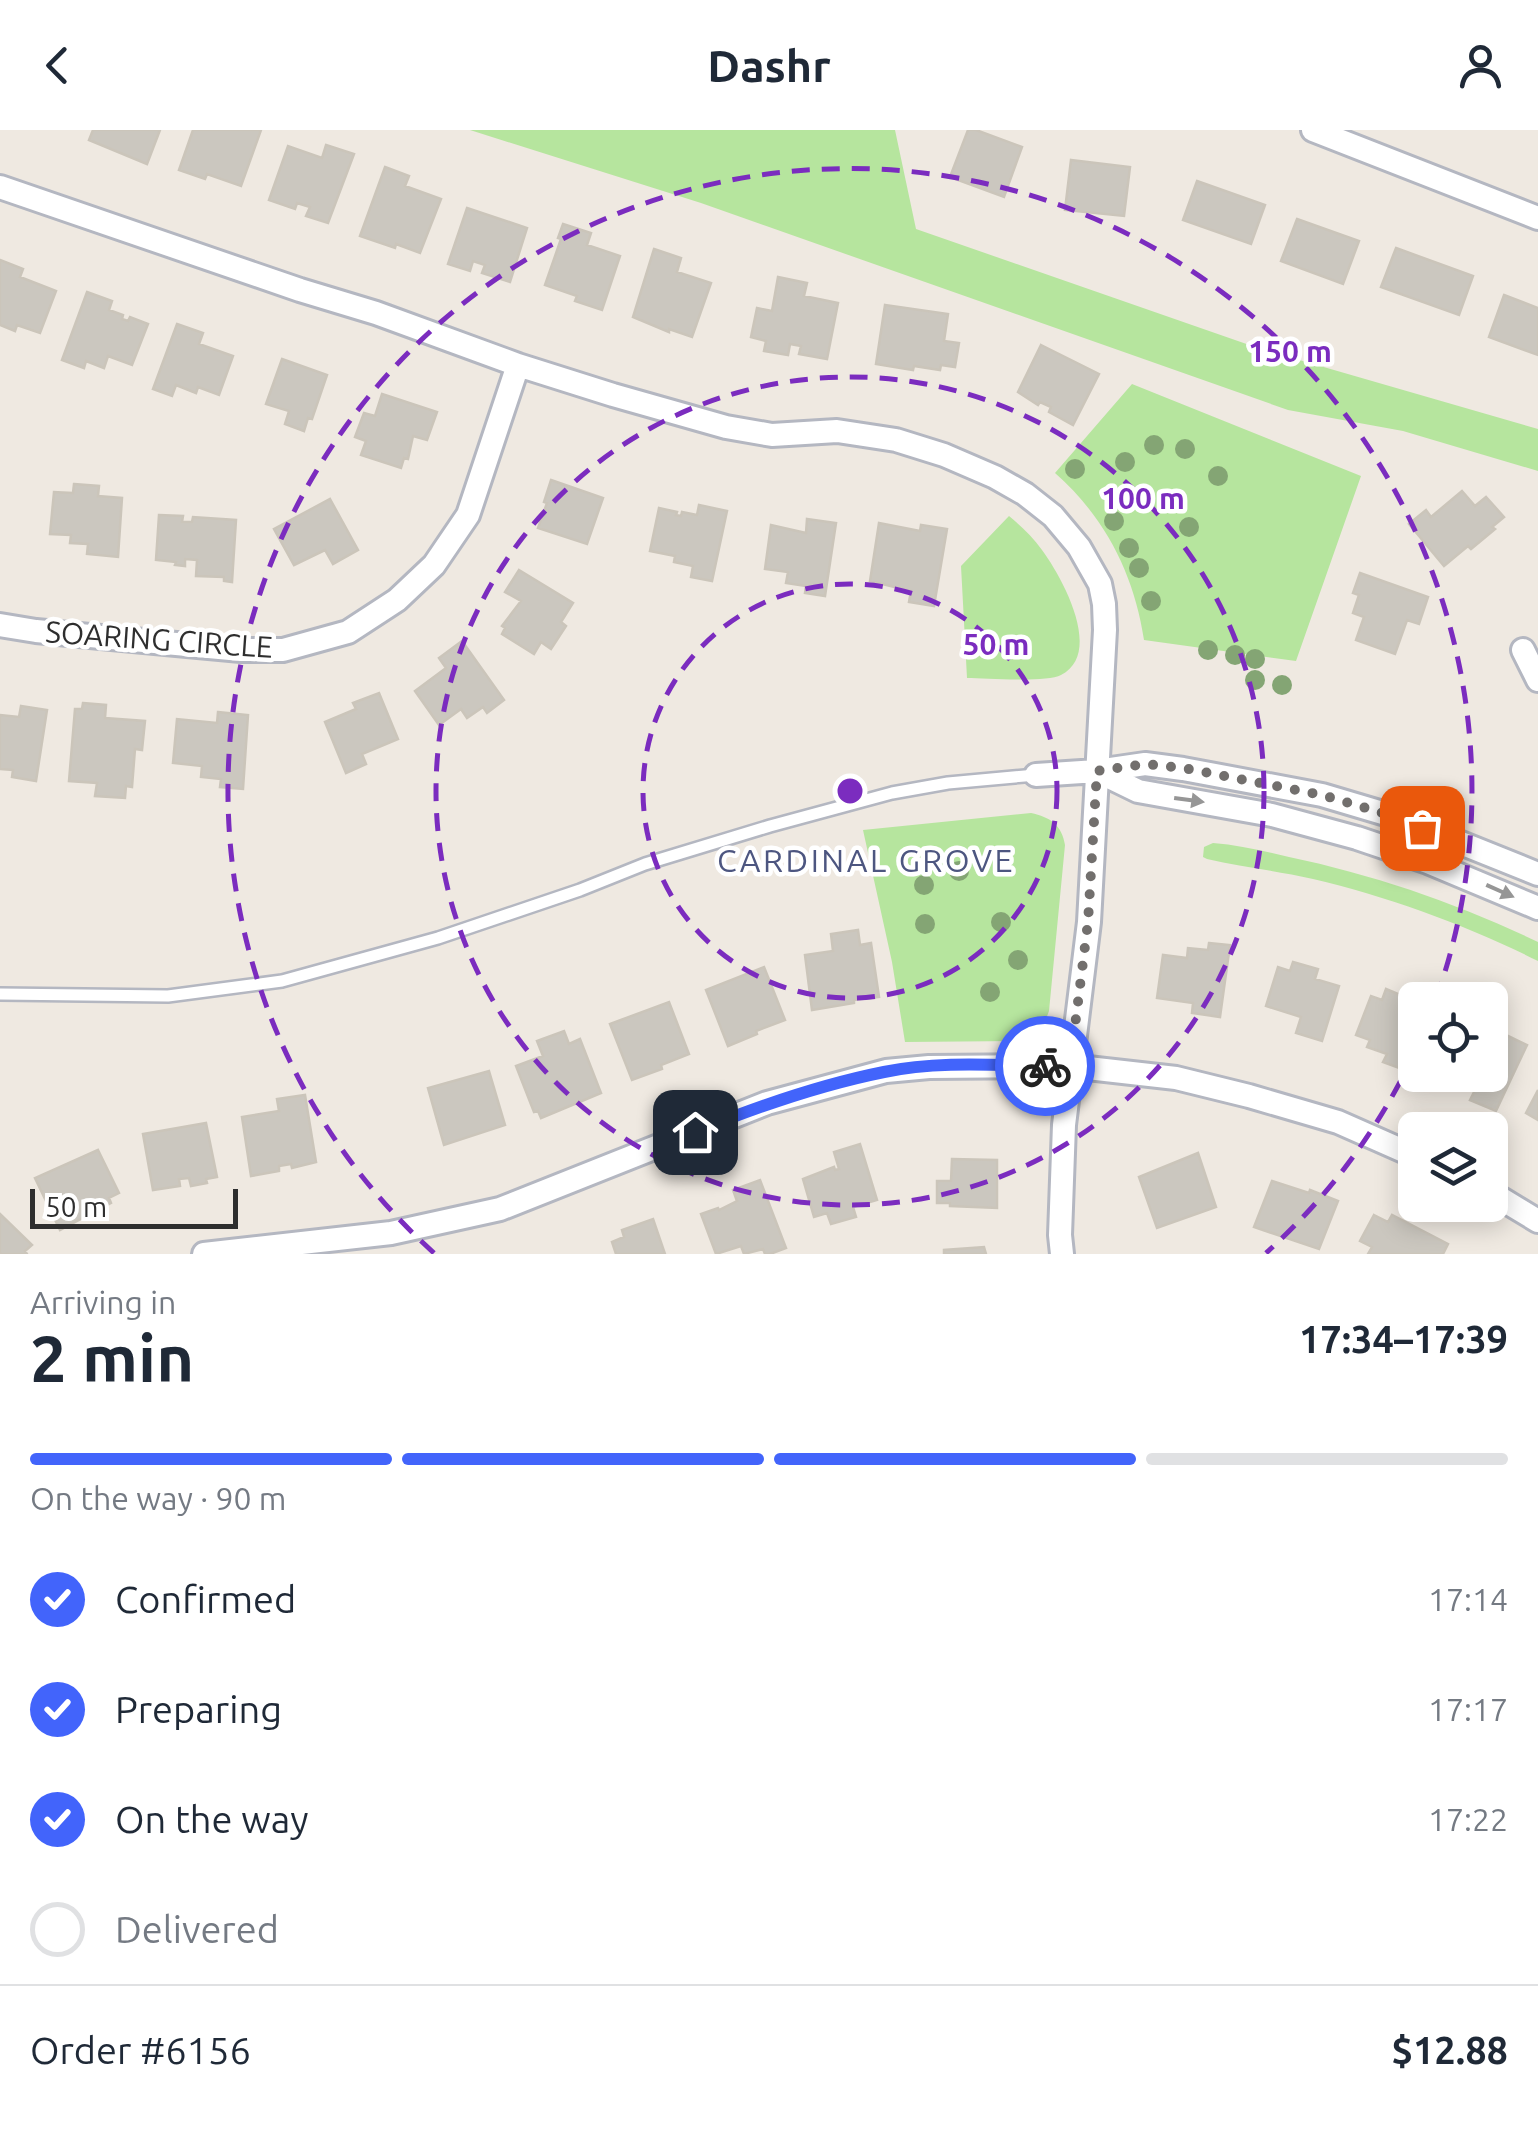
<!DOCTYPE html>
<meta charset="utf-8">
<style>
body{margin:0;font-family:Ubuntu,sans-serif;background:#f6f6f7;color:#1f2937;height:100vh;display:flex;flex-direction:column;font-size:38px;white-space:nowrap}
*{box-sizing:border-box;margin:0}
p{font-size:32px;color:#747a83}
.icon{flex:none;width:55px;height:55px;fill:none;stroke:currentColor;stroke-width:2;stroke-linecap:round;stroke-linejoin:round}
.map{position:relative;height:1124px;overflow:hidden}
.sheet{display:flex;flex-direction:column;background:#fff;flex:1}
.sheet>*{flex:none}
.controls{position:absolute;left:1398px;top:852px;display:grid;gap:20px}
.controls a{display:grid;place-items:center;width:110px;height:110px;border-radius:15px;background:#fff;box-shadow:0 5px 25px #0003;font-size:50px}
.scale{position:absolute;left:30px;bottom:25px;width:208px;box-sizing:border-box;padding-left:10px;border:5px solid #2e2e2e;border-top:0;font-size:28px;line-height:35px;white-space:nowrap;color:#2e2e2e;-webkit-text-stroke:8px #fff;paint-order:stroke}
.pin{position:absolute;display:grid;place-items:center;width:85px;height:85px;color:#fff;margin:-42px;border-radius:20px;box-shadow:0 5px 15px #0006}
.courier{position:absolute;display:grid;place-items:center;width:100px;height:100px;margin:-50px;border:8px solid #4264fb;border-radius:50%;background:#fff;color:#222;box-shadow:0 2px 12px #0007}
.headline em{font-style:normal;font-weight:700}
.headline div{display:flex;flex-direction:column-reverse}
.headline{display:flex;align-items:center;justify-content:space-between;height:170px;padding:0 30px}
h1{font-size:65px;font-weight:700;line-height:75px}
.bar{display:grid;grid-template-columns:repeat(4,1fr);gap:15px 10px;align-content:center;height:120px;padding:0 30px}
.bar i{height:12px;border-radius:8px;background:#e0e1e3}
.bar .on{background:#4264fb}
.bar p{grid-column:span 4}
.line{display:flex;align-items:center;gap:25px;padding:0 30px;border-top:2px solid #e0e1e3}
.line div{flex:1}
ol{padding:0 30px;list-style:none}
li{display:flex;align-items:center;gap:30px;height:110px}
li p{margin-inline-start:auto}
li .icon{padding:10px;border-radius:50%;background:#4264fb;color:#fff;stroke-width:4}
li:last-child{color:#747a83}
li i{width:55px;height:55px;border:5px solid #e0e1e3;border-radius:50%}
header{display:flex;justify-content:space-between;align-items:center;height:130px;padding:0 30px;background:#fff;font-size:45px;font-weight:700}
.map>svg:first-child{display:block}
.green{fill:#b6e59e}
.building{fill:#cbc7bf;stroke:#cbc5ba;stroke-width:2.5}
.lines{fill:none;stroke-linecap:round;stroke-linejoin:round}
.service-casing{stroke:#b4b7c1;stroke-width:16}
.minor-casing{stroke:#b4b7c1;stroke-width:28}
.service{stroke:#fff;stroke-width:11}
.minor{stroke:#fff;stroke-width:22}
.tree{fill:#84a574}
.oneway{fill:#969696}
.done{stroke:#726f6d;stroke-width:10;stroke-dasharray:0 18}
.route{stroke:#4264fb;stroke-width:12}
.ring{fill:none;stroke:#7b2cbf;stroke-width:5;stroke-dasharray:18 12}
.labels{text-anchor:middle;stroke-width:9;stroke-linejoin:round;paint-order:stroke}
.street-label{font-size:30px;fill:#2e2e2e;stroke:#fff}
.neighbourhood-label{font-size:32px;letter-spacing:2.5px;fill:#4d5680;stroke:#fff}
.centre{fill:#7b2cbf;stroke:#fff;stroke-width:5}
.ring-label{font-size:30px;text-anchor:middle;font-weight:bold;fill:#7b2cbf;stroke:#fff;stroke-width:9;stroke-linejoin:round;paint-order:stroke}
</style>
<header><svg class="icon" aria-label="back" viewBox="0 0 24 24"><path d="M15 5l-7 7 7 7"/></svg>Dashr<svg class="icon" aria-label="person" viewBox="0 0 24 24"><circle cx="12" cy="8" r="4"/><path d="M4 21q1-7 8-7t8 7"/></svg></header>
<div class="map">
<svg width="1538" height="1124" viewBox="0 0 1538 1124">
<rect width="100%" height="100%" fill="#efe9e1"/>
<path class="green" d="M470 0H895L916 99 1258 218 1538 299V341L1403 301 1288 280 701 73Z
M1132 254 1361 346 1296 531 1144 510C1134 444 1105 387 1055 343Z
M1009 386C1021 396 1033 407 1042 420 1062 447 1104 523 1061 545 1046 553 986 548 967 548L961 436Z
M1031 683C1050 687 1062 695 1065 715L1049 881C1044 896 1038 905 1024 911L905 912 892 832 863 700Z
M1213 713C1239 715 1264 721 1289 727 1375 745 1459 774 1538 812V831C1468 796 1390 767 1313 749 1278 741 1242 737 1207 729L1203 727 1204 717Z"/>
<path class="building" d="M93 0H160L147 34 89 10Z
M193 0H261L241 56 207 44 205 49 179 40Z
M968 0H976L1022 17 1004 67 950 47Z
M326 15 354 24 328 93 306 86 310 77 297 73 295 79 269 70 288 16 322 28Z
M1071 30 1130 37 1124 86 1065 80Z
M385 37 409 46 405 56 441 69 420 123 396 114 395 118 360 106Z
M1197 51 1265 75 1251 114 1183 90Z
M467 78 527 98 510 152 482 143 485 135 473 131 470 141 448 134Z
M1297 89 1359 111 1343 154 1281 131Z
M563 94 591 103 587 115 620 126 602 180 575 171 577 166 545 155 561 109 558 108Z
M1396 118 1473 146 1459 185 1381 157Z
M654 119 681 128 677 142 711 153 692 207 669 199V202L633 187Z
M0 130 23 139 20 147 56 161 40 203 17 195 15 201 0 195Z
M778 147 807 153 804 166 838 173 827 229 799 224 801 216 790 214 788 225 764 221 766 211 751 207 757 178 772 181Z
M87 162 112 171 109 180 123 185 122 189 128 191 130 187 148 194 132 235 108 226 104 238 86 231 84 238 62 230Z
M1504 165 1538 178V225L1489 207Z
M885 175 948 184 944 211 959 213 955 237 941 235 940 240 914 236 913 240 876 234Z
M177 194 203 203 199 214 233 226 219 265 198 257 196 263 176 255 172 266 153 259Z
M1041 215 1099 244 1073 295 1049 282 1051 277 1040 272 1038 275 1018 262Z
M282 229 327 245 312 289 308 288 304 301 285 294 289 281 266 274Z
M382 264 437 282 427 310 413 306 408 329 404 328 401 338 361 325 366 311 355 307 364 283 375 286Z
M551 350 603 368 587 414 538 398 547 373 544 372Z
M74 354 99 356 98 366 122 368 118 427 87 424 88 414 70 413 71 405 50 404 54 362 73 363Z
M1462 361 1475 376 1486 367 1504 387 1492 397 1495 399 1471 419 1468 416 1444 436 1409 394 1426 380 1431 387Z
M330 369 358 420 333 434 325 420 294 435 274 399Z
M699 375 727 381 712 451 691 447 693 436 674 432 675 426 650 421 659 378 677 382 676 385 681 386 682 382 697 385Z
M159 385 183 386 182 392H192L193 387 236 390 232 452 224 451V447L196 446 197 430 185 429V436L175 435 176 432 156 430Z
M807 389 836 393 825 466 805 463 806 456 786 453 788 442 765 439 771 395 806 403Z
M879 393 920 401 921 395 947 399 934 476 909 472 911 461 870 451Z
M519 440 573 473 561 492 566 496 551 519 541 512 534 524 502 504 505 498 502 496 521 471 505 462Z
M1360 443 1428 467 1419 494 1407 490 1395 524 1356 510 1364 487 1353 483 1359 465 1353 463Z
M462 511 504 570 487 583 483 577 467 588 461 579 439 595 415 561 446 538 439 528Z
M379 563 398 609 362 624 366 634 346 643 325 592 356 579 353 573Z
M83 573 106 575 105 588 145 591 142 620 135 619 132 657 126 656 125 668 95 666 97 653 69 651 75 579H82Z
M21 576 47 580 36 651 12 647 13 640 0 639V585L19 587Z
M218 582 248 585 243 659 220 657 221 649 201 647 202 636 173 633 177 589 217 593Z
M858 800 860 815 871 813 879 867 854 870V873L812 880 805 825 833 821 831 804Z
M1209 813 1230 815 1220 887 1192 883 1193 873 1157 868 1163 825 1187 828 1188 818 1208 820Z
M1293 832 1318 839 1315 849 1339 856 1322 911 1296 903 1301 887 1266 876 1278 837 1290 841Z
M764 837 785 890 756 901 757 904 728 916 706 860Z
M1386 859 1410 869 1407 879 1415 882V929L1410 942 1383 932 1387 924 1367 917 1370 910 1356 905 1371 866 1382 870Z
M669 872 689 924 661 935 662 939 632 950 610 894Z
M564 901 569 914 580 909 601 963 541 988 538 981 534 982 516 936 543 926 537 911Z
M1508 906 1527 915 1496 981 1470 970 1477 956 1453 945H1490V910L1503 916Z
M489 941 505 995 444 1015 428 958Z
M1538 960V990L1526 983Z
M305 965 316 1032 292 1038 291 1034 279 1036V1041L251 1046 242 987 279 981 277 969Z
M206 993 217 1047 206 1049 207 1053 191 1056 189 1048 179 1049 180 1056 153 1060 143 1004Z
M860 1014 877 1070 853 1077 856 1087 831 1094 827 1083 814 1087 803 1049 834 1037 835 1040 839 1039 834 1022Z
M98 1020 119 1063 109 1068 111 1073 60 1100 35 1048Z
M1198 1023 1216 1077 1157 1098 1139 1047Z
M952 1029 997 1030V1078L950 1076V1073H937V1051H951Z
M760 1050 786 1118 770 1124H765L763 1119 744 1124 741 1116 716 1124 701 1084 718 1078 719 1080 737 1071 733 1060Z
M1272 1051 1309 1063 1310 1060 1338 1071 1319 1119 1254 1097Z
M0 1084 32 1115 25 1121 27 1124H0Z
M1374 1085 1388 1092 1392 1085 1448 1114 1443 1124H1368L1372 1117 1360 1111Z
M653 1089 665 1124H616L612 1112 624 1107 622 1100Z
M984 1117 986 1124H944V1120Z"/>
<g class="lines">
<g class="service-casing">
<path id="service" d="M0 864 168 866 282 851 438 808 580 760 645 734 770 696 892 663 948 653 1036 645"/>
</g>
<g class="minor-casing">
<path id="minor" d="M1313 0 1538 88
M0 57 300 160 376 183 518 235 613 265 726 297 772 305 837 301 896 310 944 325 995 347 1025 364 1053 386 1079 417 1100 454 1104 474 1105 500 1089 792 1064 995 1060 1105 1062 1124
M0 495 36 501 241 520H283L348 502 397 470 434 435 468 385 518 235
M1523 520 1538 550
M1097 641 1138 661 1272 685 1357 708 1428 732 1538 778
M1036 645 1097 641 1145 634 1183 639 1322 665 1396 687 1538 744
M1490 1062 1538 1091
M204 1124 391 1103 500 1079 767 973 886 941 929 937 1070 936 1176 948 1249 966 1338 992 1415 1026"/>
</g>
<use href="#service" class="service"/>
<use href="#minor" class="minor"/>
</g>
<g class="tree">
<circle cx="1154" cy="315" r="10"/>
<circle cx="1185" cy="319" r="10"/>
<circle cx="1125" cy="332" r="10"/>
<circle cx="1075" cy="339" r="10"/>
<circle cx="1218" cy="346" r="10"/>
<circle cx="1114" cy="391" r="10"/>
<circle cx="1189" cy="397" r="10"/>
<circle cx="1129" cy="418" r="10"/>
<circle cx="1139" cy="438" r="10"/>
<circle cx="1151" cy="471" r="10"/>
<circle cx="1208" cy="520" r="10"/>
<circle cx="1235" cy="525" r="10"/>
<circle cx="1255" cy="529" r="10"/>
<circle cx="1255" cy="550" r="10"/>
<circle cx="1282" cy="555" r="10"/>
<circle cx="959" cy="741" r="10"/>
<circle cx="924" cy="755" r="10"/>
<circle cx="1001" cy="792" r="10"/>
<circle cx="925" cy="794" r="10"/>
<circle cx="1018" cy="830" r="10"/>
<circle cx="990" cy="862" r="10"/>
</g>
<defs><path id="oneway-solid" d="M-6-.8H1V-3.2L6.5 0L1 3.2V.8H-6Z" transform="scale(2.5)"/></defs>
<g class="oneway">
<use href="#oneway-solid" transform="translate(1189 670) rotate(8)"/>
<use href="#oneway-solid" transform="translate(1500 761) rotate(24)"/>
</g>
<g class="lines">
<path class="done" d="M1045 936H1070L1088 792 1097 641 1145 634 1183 638 1322 665 1396 687 1422 698"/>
<path class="route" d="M695 1002C756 977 819 955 884 942 936 931 992 935 1045 936"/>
</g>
<g class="ring">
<circle cx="850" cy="661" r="207"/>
<circle cx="850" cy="661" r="414"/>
<path d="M1414 924A622 622 0 0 1 1266 1123M434 1123A622 622 0 1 1 1436 869"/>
</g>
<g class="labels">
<g class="street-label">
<text transform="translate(159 510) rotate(4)" y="10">SOARING CIRCLE</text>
</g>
<g class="neighbourhood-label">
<text x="866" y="742">CARDINAL GROVE</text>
</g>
</g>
<circle cx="850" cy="661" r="15" class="centre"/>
<g class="ring-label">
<text x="1290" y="232">150 m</text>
<text x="1143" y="379">100 m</text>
<text x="996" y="525">50 m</text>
</g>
</svg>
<div class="controls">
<a><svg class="icon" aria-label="locate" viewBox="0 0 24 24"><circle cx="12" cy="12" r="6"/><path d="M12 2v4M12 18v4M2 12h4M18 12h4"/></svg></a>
<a><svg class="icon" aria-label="layers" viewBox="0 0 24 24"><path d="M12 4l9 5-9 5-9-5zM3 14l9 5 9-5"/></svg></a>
</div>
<div class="scale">50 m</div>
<div class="pin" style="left:1422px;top:698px;background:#ea580c"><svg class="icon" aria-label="bag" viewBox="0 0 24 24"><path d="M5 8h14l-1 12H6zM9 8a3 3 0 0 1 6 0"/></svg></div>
<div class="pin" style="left:695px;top:1002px;background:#1f2937"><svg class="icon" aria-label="home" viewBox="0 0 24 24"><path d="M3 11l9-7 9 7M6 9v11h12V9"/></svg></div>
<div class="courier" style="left:1045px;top:936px"><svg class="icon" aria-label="bike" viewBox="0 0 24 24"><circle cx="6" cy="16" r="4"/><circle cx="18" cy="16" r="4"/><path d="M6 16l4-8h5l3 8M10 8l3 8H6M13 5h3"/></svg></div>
</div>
<section class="sheet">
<div class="headline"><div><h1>2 min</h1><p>Arriving in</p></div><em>17:34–17:39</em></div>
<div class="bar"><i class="on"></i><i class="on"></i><i class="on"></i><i></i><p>On the way · 90 m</p></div>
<ol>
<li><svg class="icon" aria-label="check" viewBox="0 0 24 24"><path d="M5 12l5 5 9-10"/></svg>Confirmed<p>17:14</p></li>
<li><svg class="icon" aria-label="check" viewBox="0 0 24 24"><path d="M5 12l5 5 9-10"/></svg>Preparing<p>17:17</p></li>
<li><svg class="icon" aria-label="check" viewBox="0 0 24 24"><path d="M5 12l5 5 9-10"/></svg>On the way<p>17:22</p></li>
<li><i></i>Delivered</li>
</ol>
<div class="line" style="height:130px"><div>Order #6156</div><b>$12.88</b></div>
</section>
